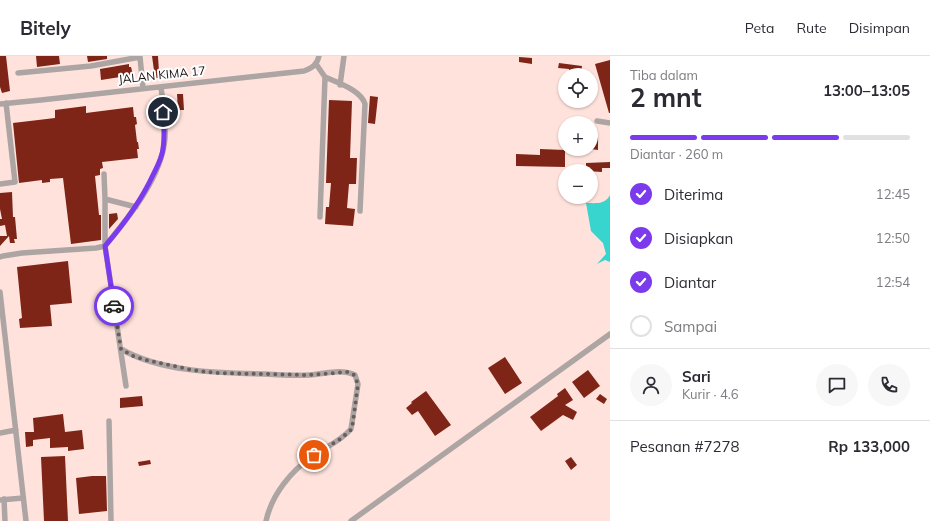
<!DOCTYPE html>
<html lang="id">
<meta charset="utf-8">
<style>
body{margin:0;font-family:Mulish,sans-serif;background:#f7f7f7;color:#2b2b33;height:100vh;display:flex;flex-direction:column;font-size:15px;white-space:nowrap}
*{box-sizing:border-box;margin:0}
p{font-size:13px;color:#7c7c81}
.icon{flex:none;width:22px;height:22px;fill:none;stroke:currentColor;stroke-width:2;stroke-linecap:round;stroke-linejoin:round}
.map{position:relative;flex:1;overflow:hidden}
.panel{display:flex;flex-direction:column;background:#fff;width:320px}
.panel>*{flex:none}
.buttons{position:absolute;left:558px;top:12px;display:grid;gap:8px}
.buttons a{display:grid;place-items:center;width:40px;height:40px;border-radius:50%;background:#fff;box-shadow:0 1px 3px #0004;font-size:20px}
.pin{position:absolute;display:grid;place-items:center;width:34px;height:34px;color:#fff;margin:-17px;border:2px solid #fff;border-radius:50%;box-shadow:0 1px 4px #0007}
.courier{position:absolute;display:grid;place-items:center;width:40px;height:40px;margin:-20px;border:3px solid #7c3aed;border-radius:50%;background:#fff;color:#222;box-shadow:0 1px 5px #0007}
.overview em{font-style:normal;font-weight:700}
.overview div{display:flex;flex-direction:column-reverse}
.overview{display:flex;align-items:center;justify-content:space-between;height:68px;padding:0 20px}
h1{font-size:26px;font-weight:700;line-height:30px}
.bar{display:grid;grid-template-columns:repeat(4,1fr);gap:6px 4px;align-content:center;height:48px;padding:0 20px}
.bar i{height:5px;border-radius:3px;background:#e1e1e2}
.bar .selected{background:#7c3aed}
.bar p{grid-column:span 4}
.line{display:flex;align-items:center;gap:10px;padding:0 20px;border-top:1px solid #e1e1e2}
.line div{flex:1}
.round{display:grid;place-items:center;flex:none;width:42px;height:42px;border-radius:21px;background:#f7f7f7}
ol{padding:0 20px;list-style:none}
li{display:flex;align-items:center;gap:12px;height:44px}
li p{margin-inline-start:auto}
li .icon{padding:4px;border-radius:50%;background:#7c3aed;color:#fff;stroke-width:4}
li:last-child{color:#7c7c81}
li i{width:22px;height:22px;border:2px solid #e1e1e2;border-radius:50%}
header{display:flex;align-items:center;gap:24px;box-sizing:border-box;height:56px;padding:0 20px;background:#fff;border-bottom:1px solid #e1e1e2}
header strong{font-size:19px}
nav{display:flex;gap:22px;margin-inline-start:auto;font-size:14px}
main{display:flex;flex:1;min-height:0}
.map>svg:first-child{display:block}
.built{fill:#ffe2dc;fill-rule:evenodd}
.water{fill:#37d5cd}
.building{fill:#7f2517}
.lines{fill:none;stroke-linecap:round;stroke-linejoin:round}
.minor{stroke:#ada5a3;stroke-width:5.5}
.done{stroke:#695e5d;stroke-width:4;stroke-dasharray:0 7.2}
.route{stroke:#7c3aed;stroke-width:5}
.labels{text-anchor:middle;stroke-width:4;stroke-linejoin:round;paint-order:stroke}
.street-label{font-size:12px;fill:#181110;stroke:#fff}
</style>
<header>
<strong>Bitely</strong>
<nav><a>Peta</a><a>Rute</a><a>Disimpan</a></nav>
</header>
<main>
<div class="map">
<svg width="610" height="465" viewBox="0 0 610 465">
<rect width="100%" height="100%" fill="#ffeeeb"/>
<path class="built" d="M0 0H610V465H0ZM565 19H591V45H565ZM565 67H591V93H565ZM565 115H591V141H565Z"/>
<path class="water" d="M610 139V206L605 204 597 208 606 198 603 187 591 175 586 147C595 147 605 149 610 139Z"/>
<path class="building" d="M0 0H6L10 35 2 37 0 31Z
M36 0H59L60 8 37 11Z
M87 0H107V3L88 6Z
M152 0H158L159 16H167V21L155 22Z
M519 1 532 2V8L519 6Z
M610 4V57H609L595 8Z
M559 7 582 10 581 18 569 16V13L558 12Z
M129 8V11H131L133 19 101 24 100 13Z
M177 38H183L184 54H178Z
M370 40 378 41 375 68 368 67Z
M329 44 352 45 350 102H357L356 128H349L347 152 355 153 353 170 325 168 326 151H329L331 127H326Z
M86 50V57L133 51 134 61H136L137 68 135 69 137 86H138L139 93H137L138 102 102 106 103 112 100 113V119L95 120 99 159H101V184L71 188 63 122 50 123V126L42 127V124L19 127 13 67 55 62V54Z
M591 82H598V94L591 93Z
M540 93 565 94V111L516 110V98L540 99Z
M610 106V112H602V116L586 115V107Z
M12 136 13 161H15L17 183H14L15 187H10L9 180 0 190V180H7L5 169 0 170V163H2L0 153V137Z
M117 157 118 163 109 173V158Z
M68 205 72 247 50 249 52 270 20 272 19 263 22 262 17 211Z
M505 301 522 327 505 338 488 312Z
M588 314 600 330 584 342 572 326Z
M565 332 573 344 565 349 577 356 573 364 563 359 541 375 530 361 558 340 557 338Z
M426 335 451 369 435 380 418 355 412 359 406 352 412 347 411 346Z
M600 338 607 343 604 348 596 343Z
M142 340 143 350 120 352V342Z
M63 358 65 376 82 374 84 393 68 395V391L50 392V382L33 384V390L26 391 25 376H34L33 362Z
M65 400 68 465H44L41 401Z
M571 401 577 409 571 414 565 405Z
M150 404 151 408 139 410 138 406Z
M92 420H106L107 455 79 458 76 422Z"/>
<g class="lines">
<path class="minor" d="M316 8 325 21 320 161
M18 17 91 10 140 1 143 32
M325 21C338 27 361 34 365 48L360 155
M340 29 344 0
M0 48 41 44 304 15C312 12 317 9 319 0
M597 65 610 67
M104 118 105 143
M0 128 15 126 6 47
M0 201 3 200 22 197 96 192 105 190C129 161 162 121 165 82 166 66 163 47 161 31
M0 236 26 465
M121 293C161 316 218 317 264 318 279 319 294 320 310 319 324 318 341 312 355 319L358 328 351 373C341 385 326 391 314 399 291 415 272 438 266 465
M126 330 105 190V143L136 151
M109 365 111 465
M0 377 16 374
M4 443 5 465
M0 444 23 442
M351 465 610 278"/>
</g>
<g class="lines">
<path class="done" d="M114 250 121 293 133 300 146 304 192 314 216 317 309 319 348 316 354 319 358 328 352 373 339 384 314 399"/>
<path class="route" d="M114 250 105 190C124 168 141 145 153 119 157 111 162 102 163 93 165 80 164 68 163 56"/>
</g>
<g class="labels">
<g class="street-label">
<text transform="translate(162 19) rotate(-6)" y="4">JALAN KIMA 17</text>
</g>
</g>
</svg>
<div class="buttons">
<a><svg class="icon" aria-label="locate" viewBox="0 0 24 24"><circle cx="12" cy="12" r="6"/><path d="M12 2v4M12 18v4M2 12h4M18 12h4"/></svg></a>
<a>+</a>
<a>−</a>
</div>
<div class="pin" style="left:314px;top:399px;background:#ea580c"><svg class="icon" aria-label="bag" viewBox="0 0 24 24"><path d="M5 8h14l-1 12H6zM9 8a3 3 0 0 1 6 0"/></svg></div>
<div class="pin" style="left:163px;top:56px;background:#1f2937"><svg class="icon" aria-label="home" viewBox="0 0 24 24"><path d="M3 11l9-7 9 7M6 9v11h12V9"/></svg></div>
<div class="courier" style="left:114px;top:250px"><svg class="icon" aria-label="car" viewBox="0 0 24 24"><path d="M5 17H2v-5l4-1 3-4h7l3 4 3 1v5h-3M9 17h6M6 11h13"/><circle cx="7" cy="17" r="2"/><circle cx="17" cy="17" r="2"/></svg></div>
</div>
<section class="panel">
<div class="overview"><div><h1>2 mnt</h1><p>Tiba dalam</p></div><em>13:00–13:05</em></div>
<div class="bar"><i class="selected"></i><i class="selected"></i><i class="selected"></i><i></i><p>Diantar · 260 m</p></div>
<ol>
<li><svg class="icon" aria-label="check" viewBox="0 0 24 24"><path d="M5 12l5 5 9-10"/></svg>Diterima<p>12:45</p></li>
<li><svg class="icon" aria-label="check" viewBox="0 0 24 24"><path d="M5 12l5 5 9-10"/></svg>Disiapkan<p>12:50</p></li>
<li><svg class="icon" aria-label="check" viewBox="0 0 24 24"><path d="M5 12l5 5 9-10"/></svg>Diantar<p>12:54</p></li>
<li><i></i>Sampai</li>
</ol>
<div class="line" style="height:72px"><a class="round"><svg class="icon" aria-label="person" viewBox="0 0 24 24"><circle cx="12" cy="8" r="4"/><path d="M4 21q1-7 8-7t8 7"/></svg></a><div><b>Sari</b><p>Kurir · 4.6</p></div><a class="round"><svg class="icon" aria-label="chat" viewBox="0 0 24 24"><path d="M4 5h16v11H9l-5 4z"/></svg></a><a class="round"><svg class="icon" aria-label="phone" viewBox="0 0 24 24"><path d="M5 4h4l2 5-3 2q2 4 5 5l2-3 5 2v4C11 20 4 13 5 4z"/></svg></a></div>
<div class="line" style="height:52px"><div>Pesanan #7278</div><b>Rp 133,000</b></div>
</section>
</main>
